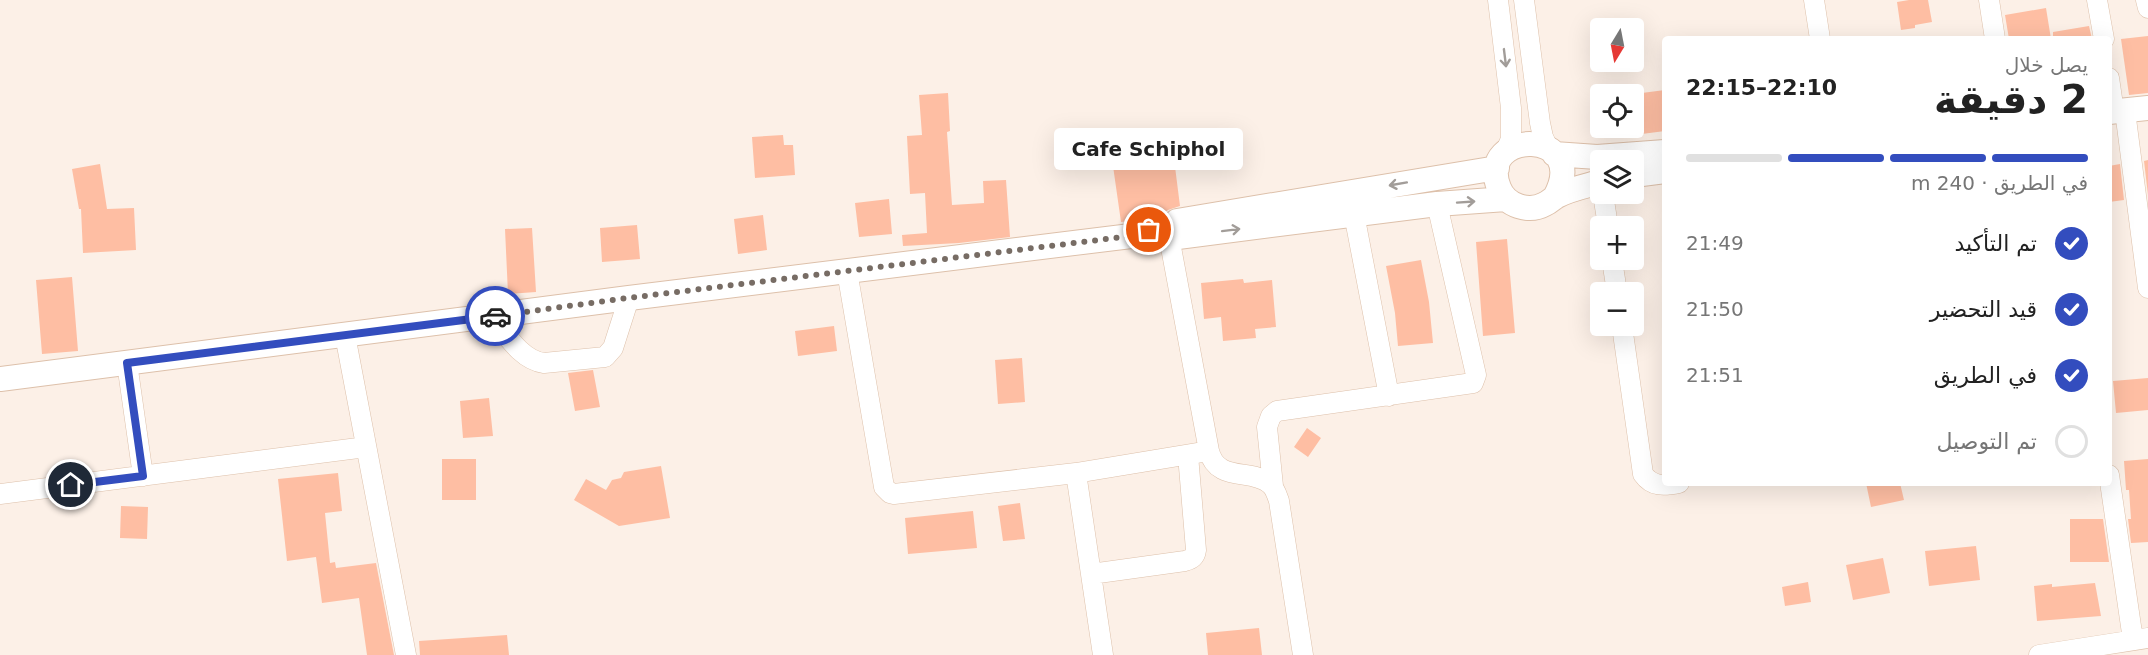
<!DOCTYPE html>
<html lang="ar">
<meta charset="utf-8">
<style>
body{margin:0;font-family:"DejaVu Sans","Noto Sans Arabic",sans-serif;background:#f6f6f6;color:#222;direction:rtl;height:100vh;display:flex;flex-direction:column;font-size:22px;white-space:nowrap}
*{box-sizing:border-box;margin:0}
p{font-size:20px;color:#767676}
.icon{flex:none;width:33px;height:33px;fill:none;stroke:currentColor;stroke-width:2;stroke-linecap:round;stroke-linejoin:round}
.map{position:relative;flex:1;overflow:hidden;direction:ltr}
.side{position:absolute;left:1662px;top:36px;width:450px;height:450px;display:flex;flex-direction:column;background:#fff;border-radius:6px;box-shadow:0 6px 24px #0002;direction:rtl}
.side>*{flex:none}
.needle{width:39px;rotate:190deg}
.fabs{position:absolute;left:1590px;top:18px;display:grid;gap:12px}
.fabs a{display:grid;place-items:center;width:54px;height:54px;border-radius:6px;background:#fff;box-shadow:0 6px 24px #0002;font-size:30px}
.pin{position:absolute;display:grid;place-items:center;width:51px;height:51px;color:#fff;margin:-26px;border:3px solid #fff;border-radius:50%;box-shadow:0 2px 6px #0007}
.courier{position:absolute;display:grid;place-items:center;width:60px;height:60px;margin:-30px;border:4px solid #334dbe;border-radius:50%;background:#fff;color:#222;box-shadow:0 2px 8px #0007}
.bubble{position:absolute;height:42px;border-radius:6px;background:#fff;box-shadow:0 6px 24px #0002;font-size:20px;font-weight:600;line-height:42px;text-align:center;direction:rtl}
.head em{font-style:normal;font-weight:600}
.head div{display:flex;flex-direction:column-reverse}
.head{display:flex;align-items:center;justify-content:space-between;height:102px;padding:0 24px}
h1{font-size:39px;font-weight:600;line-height:45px}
.bar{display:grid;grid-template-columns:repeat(4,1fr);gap:9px 6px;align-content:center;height:72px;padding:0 24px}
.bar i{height:8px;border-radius:4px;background:#e0e0e0}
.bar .active{background:#334dbe}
.bar p{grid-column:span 4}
ol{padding:0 24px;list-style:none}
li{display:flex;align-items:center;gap:18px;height:66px}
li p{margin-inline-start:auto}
li .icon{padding:6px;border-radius:50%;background:#334dbe;color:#fff;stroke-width:4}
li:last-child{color:#767676}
li i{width:33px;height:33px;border:3px solid #e0e0e0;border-radius:50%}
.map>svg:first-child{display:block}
.building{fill:#febea3}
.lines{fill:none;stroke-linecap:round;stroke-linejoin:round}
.minor-casing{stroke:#ddc0aa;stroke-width:21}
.major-casing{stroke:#ddc0aa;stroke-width:26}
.minor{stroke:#fff;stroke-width:20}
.major{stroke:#fff;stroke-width:24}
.oneway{stroke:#a29d99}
.done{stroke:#776c64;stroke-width:6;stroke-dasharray:0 10.8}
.route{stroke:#334dbe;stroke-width:8}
</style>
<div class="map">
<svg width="2148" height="655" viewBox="0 0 2148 655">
<rect width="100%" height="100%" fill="#fcf0e7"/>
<path class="building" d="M1909 0H1928L1932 22 1915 25V28L1901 30 1897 2Z
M2046 8 2051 39H2009L2005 15Z
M2089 26 2092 39H2053V32Z
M2148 36V93L2129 95 2121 39Z
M1665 90V131L1634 135V94Z
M948 93 950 131 947 132 952 205 984 203 983 181 1006 180 1010 237 959 243 903 246 902 235 927 233 925 193 910 194 907 136 922 135 919 95Z
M783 135 784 145H793L795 175 755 178 752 137Z
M1173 151 1180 206 1168 210 1159 217 1121 222 1112 159Z
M2148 160V195L2144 161Z
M100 164 107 209 134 208 136 250 83 253 81 209H79L72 169Z
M2120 164 2124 200 2109 202V166Z
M889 199 892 234 859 237 855 203Z
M763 215 767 250 738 254 734 219Z
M637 225 640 259 602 262 600 228Z
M532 228 536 292 508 294 505 229Z
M1507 239 1515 333 1483 336 1476 242Z
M1421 260 1429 302 1433 343 1398 346 1395 313 1386 266Z
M72 277 78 351 42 354 36 280Z
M1243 279 1244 283 1272 280 1276 327 1255 329 1256 338 1223 341 1221 317 1204 319 1201 283Z
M834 326 837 351 798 356 795 331Z
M1022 358 1025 402 998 404 995 360Z
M593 370 600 407 575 411 568 373Z
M2148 378V410L2116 413 2113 381Z
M489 398 493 436 463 438 460 401Z
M1307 428 1321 438 1308 457 1294 447Z
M442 459H476V500H442Z
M2148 459V542L2131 543 2128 519H2131L2129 490H2126L2124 461Z
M661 466 670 518 619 526 574 500 586 479 606 490 612 480 621 478 624 472Z
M338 473 342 511 325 513 330 563 335 562 336 568 376 563 394 655H367L359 598 322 603 316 557 287 561 278 479Z
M1866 483H1900L1904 500 1871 507Z
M1020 503 1025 539 1003 541 998 506Z
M121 506 148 507 147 539 120 538Z
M973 511 977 548 908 554 905 518Z
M2070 519H2103L2109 562H2070Z
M1976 546 1980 580 1929 586 1925 551Z
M1883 558 1890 593 1853 600 1846 565Z
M1808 582 1811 602 1785 606 1782 587Z
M2095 583 2101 616 2037 621 2034 586 2052 584V587Z
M1259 628 1262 655H1208L1206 633Z
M507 635 509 655H420L419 641Z"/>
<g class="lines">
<g class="minor-casing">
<path id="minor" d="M1498 0 1511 108V139L1505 153
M1524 0 1540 123 1543 137 1548 148
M1814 0 1820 39
M1989 0 1995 39
M2097 0 2104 39
M2146 0 2148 8
M2109 78 2114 112
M2125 111 2148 288
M1603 194 1608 226
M1354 214 1389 396
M1612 260 1617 292
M847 271 884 487 890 493 894 494 1076 473
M492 317C506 334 521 360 544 363L605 357 613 348 629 298
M1622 326 1643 474C1652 487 1664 486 1679 483
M345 335 406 655
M127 363 143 476
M1209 451C1217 483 1252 468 1270 484 1275 488 1277 495 1279 501L1303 655
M2109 475 2133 640
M1273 486 1267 427 1271 416 1277 411 1473 383 1476 375 1437 204
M0 494 366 447
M1091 574 1185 561C1192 559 1195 557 1196 550L1188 455
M1103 655 1076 473 1209 451 1167 226
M2039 655 2148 638"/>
</g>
<g class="major-casing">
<path id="major" d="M2109 112 2148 108
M1554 154 1597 157 1665 152
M1634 175 1665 171
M1555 197C1592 128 1475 128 1499 188 1506 206 1529 213 1545 204 1550 202 1553 198 1557 196 1570 189 1586 186 1600 182
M1177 221 1497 168
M0 379 629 298 1131 236 1170 238 1437 204 1506 199"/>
</g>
<use href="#minor" class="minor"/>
<use href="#major" class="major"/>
</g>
<defs><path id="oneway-shaft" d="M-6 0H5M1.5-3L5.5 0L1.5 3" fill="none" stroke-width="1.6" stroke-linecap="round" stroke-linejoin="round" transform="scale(1.5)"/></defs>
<g class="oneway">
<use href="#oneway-shaft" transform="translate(1505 58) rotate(83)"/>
<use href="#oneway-shaft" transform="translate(1398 184) rotate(170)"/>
<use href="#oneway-shaft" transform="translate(1466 202) rotate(-4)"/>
<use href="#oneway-shaft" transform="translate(1231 230) rotate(-7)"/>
</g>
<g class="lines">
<path class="done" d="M495 316 628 298 1131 236 1149 230"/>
<path class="route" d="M71 485 143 476 127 363 495 316"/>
</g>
</svg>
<div class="fabs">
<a><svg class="needle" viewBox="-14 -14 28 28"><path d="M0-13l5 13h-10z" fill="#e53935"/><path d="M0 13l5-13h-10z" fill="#767676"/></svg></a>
<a><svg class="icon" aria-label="locate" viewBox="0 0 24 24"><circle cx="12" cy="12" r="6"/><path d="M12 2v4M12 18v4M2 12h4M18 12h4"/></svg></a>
<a><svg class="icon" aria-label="layers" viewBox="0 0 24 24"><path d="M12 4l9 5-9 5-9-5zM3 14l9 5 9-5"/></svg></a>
<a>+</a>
<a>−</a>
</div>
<div class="pin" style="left:1149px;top:230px;background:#ea580c"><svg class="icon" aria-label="bag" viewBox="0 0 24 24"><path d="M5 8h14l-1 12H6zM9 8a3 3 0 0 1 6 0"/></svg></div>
<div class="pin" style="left:71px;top:485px;background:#1f2937"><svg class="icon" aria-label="home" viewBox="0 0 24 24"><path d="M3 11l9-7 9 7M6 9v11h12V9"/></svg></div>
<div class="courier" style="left:495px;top:316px"><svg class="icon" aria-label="car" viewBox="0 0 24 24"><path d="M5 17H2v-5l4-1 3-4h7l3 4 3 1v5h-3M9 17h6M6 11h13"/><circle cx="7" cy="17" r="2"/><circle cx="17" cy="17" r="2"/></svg></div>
<div class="bubble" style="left:1054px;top:128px;width:189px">Cafe Schiphol</div>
<section class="side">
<div class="head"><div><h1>2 دقيقة</h1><p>يصل خلال</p></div><em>22:10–22:15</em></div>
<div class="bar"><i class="active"></i><i class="active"></i><i class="active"></i><i></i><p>في الطريق · 240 m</p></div>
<ol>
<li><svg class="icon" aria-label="check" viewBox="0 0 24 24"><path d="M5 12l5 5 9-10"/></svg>تم التأكيد<p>21:49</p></li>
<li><svg class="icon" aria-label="check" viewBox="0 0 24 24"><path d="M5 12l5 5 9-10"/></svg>قيد التحضير<p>21:50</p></li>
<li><svg class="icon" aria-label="check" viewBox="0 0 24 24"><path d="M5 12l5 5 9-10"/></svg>في الطريق<p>21:51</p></li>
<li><i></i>تم التوصيل</li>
</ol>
</section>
</div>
